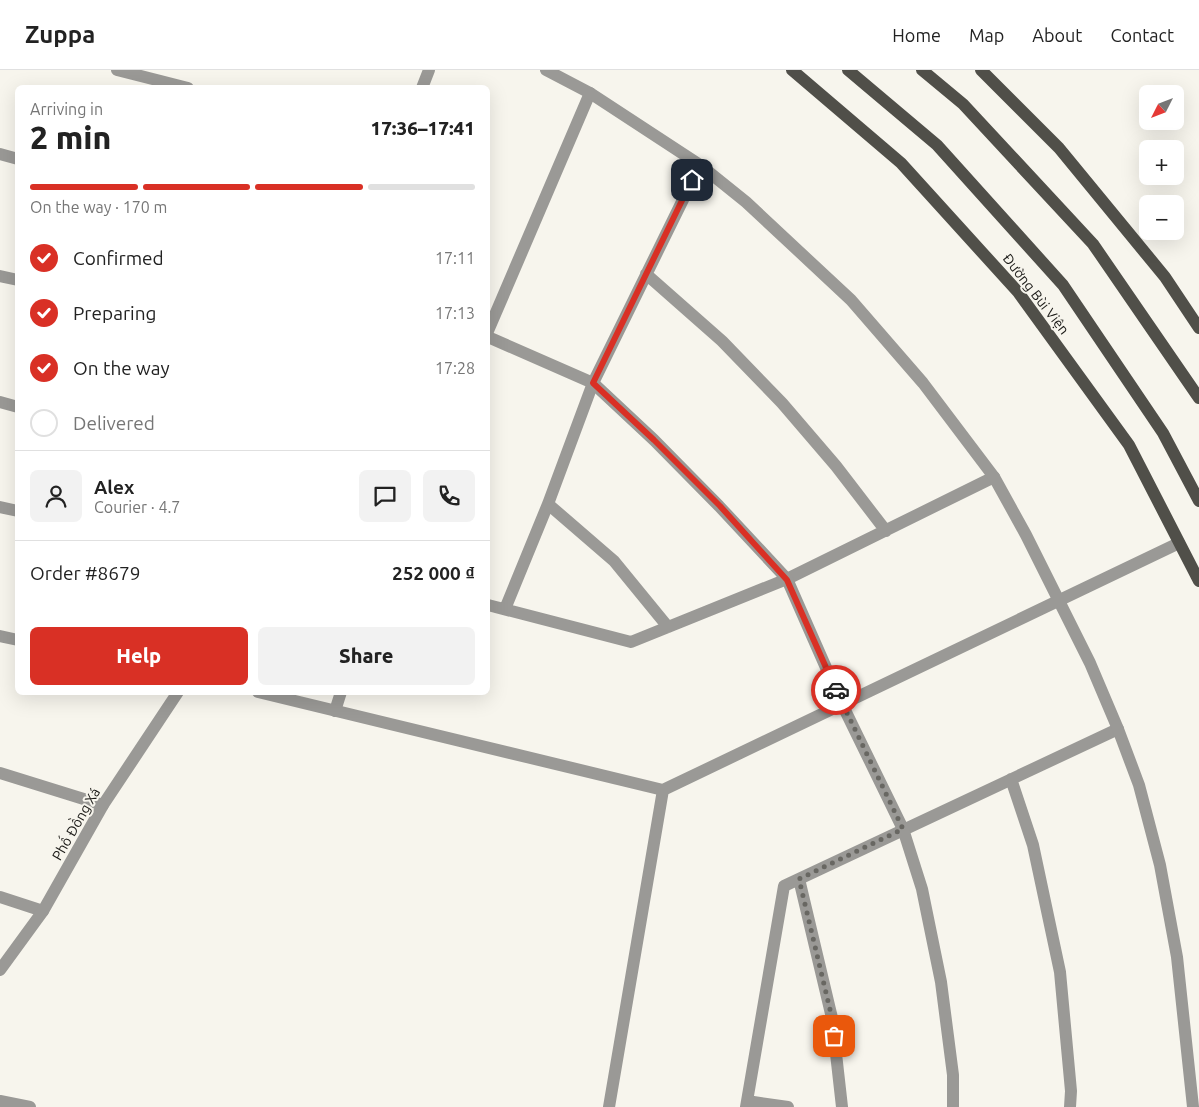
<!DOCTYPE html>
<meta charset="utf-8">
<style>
body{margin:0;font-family:Ubuntu,sans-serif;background:#f2f2f2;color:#222;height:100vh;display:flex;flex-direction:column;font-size:19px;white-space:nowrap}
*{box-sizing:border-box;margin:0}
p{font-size:16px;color:#767676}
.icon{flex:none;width:28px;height:28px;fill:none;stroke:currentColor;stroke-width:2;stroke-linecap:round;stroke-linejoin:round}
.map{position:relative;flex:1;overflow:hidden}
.details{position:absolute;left:15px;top:15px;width:475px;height:610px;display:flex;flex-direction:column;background:#fff;border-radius:8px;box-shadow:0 5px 20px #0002}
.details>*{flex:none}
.needle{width:32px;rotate:228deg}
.tools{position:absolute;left:1139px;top:15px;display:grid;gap:10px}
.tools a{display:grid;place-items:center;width:45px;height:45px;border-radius:8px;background:#fff;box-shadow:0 5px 20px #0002;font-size:25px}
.pin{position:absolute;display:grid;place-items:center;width:42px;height:42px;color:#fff;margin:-21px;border-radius:10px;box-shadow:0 2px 8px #0006}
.courier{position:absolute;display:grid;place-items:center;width:50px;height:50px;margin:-25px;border:4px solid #d93025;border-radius:50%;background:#fff;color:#222;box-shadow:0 1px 6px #0007}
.headline em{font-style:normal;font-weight:800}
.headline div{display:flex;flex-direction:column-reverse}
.headline{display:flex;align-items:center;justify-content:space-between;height:85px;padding:0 15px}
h1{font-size:32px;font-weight:800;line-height:38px}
.bar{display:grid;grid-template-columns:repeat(4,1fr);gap:8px 5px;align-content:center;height:60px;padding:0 15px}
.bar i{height:6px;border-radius:4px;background:#e0e0e0}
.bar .on{background:#d93025}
.bar p{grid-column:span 4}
.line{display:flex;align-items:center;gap:12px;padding:0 15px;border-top:1px solid #e0e0e0}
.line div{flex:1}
.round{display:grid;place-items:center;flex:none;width:52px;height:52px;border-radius:8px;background:#f2f2f2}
ol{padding:0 15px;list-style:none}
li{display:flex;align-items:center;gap:15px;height:55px}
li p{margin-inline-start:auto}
li .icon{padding:5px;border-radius:50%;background:#d93025;color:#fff;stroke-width:4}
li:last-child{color:#767676}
li i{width:28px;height:28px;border:2px solid #e0e0e0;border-radius:50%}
.cta{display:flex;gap:10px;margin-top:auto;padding:10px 15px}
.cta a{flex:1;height:58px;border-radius:8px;background:#d93025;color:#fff;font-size:20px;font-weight:800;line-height:58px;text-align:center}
.cta a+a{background:#f2f2f2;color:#222}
header{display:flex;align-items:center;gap:30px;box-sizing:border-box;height:70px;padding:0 25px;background:#fff;border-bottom:1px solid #e0e0e0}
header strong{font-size:24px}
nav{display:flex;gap:28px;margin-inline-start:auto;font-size:18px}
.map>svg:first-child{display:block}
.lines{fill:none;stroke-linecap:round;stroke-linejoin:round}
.service{stroke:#9a9996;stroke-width:12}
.minor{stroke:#9a9996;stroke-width:12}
.tertiary{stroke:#9a9996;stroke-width:12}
.primary{stroke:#504f49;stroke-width:12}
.done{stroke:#686762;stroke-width:5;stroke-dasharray:0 9}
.route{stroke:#d93025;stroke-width:6}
.labels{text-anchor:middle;stroke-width:4;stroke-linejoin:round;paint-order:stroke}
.street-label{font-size:14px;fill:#1b1a17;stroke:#f7f5ed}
</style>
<header>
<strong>Zuppa</strong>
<nav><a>Home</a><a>Map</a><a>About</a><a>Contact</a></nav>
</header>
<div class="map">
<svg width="1199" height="1037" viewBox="0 0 1199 1037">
<rect width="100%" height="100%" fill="#f7f5ed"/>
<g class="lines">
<path class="service" d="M117 0 188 18
M0 84 18 89
M646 204 722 271 782 333 836 396 886 461
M488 261 590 23
M0 332 18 337
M548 434 614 491 668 557
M0 437 18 441
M488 535 631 572 787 509 994 407
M505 539 548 434 593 313 700 95
M0 566 18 570
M335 641 341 622
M0 703 103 735
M1011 709 1033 775 1060 902 1071 1021 1070 1037
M799 809 832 948 842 1037
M0 827 43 841
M747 1031 788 1037
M746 1037 784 816 1118 659"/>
<path class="minor" d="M546 0 590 23 700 95 746 132 851 230 923 313 994 407 1026 465 1090 593 1118 659 1139 715 1160 795 1177 887 1193 1037
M0 206 18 210
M488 267 593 313 654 370 719 436 787 509 842 634 903 759 922 819 941 912 953 1005V1037
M258 622 663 720 609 1037
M663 720 1179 473
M0 1031 30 1037"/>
<path class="tertiary" d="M422 18 429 0
M0 900 43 841 103 735 178 622"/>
<path class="primary" d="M792 0 901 93 1018 222 1129 375 1199 511
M848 0 937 75 1063 215 1163 363 1199 431
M922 0 963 34 1093 174 1199 328
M981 0 1059 78 1165 207 1199 258"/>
</g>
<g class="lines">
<path class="done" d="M834 966 832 948 799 809 903 759 836 620"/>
<path class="route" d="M692 110 593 313 654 370 720 436 787 510 836 620"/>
</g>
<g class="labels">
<g class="street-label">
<text transform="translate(1036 224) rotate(52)" y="5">Đường Bùi Viện</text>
<text transform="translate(76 754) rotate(-60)" y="5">Phố Đồng Xá</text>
</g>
</g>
</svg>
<div class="tools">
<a><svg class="needle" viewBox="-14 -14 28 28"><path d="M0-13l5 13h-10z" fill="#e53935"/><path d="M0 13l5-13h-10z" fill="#767676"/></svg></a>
<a>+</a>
<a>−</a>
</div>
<div class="pin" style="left:834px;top:966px;background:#ea580c"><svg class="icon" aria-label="bag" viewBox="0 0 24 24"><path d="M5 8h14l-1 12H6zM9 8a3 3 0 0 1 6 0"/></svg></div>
<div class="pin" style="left:692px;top:110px;background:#1f2937"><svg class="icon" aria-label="home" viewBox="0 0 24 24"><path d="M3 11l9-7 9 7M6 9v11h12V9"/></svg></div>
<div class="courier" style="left:836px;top:620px"><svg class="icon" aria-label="car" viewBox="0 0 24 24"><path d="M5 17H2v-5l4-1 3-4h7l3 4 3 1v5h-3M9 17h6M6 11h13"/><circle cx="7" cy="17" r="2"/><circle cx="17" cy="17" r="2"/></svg></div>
<section class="details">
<div class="headline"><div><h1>2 min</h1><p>Arriving in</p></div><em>17:36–17:41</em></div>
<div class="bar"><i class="on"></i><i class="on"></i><i class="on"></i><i></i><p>On the way · 170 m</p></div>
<ol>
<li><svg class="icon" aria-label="check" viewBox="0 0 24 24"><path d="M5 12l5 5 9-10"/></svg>Confirmed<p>17:11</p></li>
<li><svg class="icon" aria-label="check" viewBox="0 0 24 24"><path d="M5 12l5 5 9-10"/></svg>Preparing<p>17:13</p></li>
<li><svg class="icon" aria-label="check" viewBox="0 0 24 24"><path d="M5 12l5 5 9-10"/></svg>On the way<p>17:28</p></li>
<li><i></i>Delivered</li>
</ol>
<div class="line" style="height:90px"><a class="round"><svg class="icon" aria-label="person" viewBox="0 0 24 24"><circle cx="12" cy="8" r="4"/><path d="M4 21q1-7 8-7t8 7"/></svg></a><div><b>Alex</b><p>Courier · 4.7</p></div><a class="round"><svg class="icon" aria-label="chat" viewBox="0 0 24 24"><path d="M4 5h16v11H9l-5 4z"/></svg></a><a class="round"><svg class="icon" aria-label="phone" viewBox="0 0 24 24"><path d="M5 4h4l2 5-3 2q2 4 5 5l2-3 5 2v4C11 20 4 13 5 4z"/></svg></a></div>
<div class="line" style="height:65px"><div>Order #8679</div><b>252 000 ₫</b></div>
<div class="cta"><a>Help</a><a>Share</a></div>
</section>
</div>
